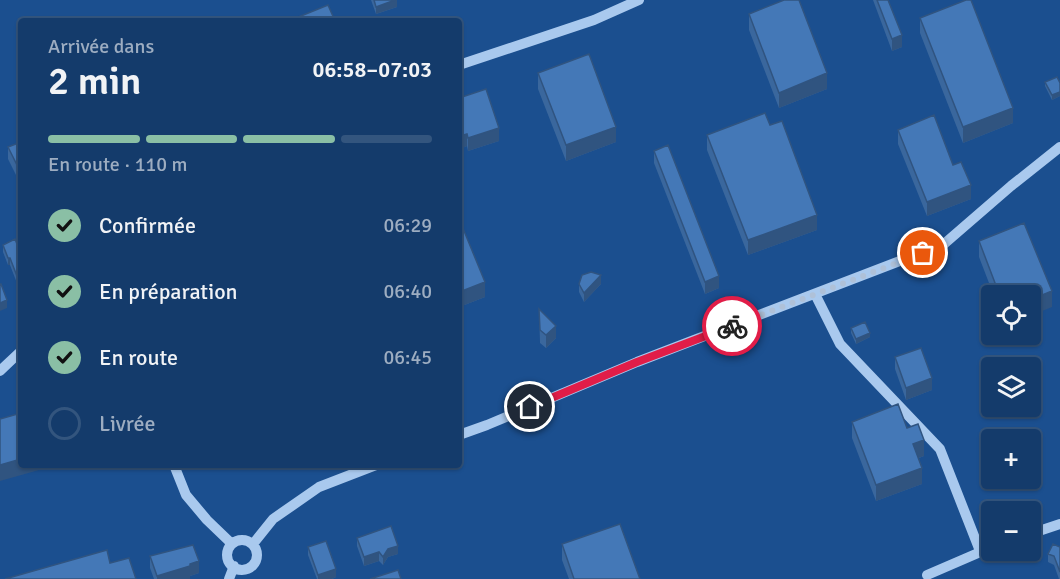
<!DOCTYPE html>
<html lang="fr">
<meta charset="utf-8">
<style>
body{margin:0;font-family:Signika,sans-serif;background:#1d4271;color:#f1f3f6;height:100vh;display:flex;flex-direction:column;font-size:22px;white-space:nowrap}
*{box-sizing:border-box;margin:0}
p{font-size:20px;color:#9dadc1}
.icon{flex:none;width:33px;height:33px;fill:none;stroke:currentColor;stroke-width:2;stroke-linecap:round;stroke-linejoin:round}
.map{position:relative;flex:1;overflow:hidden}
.side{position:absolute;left:18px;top:18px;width:444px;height:450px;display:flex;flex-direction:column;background:#143b6b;border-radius:6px;box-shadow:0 2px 4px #0004,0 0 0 2px #33557e}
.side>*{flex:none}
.tools{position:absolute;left:981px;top:285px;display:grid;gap:12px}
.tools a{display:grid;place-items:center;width:60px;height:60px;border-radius:6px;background:#143b6b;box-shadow:0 2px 4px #0004,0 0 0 2px #33557e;font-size:30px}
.pin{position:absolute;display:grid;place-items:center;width:51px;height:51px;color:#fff;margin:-26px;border:3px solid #fff;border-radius:50%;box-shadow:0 2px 6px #0007}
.courier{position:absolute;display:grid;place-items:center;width:60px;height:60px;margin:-30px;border:4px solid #e11d48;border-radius:50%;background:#fff;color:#222;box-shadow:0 2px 8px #0007}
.summary em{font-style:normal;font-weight:600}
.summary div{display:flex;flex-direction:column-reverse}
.summary{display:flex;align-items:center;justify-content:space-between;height:102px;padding:0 30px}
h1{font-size:39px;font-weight:600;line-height:45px}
.bar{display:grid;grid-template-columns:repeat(4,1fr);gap:9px 6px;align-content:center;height:72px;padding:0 30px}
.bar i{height:8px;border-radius:4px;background:#33557e}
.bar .selected{background:#8abfa5}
.bar p{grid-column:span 4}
ol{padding:0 30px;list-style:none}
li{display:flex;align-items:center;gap:18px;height:66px}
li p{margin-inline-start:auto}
li .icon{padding:6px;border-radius:50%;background:#8abfa5;color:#111;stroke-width:4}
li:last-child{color:#9dadc1}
li i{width:33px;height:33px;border:3px solid #33557e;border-radius:50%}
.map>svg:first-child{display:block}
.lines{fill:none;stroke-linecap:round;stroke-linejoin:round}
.minor{stroke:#a9c9ee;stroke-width:10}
.wall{fill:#3a679d}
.shaded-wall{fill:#305480}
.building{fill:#4478b7;stroke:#305480;stroke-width:1.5}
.done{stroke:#afc1d8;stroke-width:6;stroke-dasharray:0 10.8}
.route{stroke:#e11d48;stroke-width:8}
</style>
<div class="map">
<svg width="1060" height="579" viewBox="0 0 1060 579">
<rect width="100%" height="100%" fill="#1b4f8f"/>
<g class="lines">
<path class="minor" d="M459 65 594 20 639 0
M815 294 840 344 940 449 980 551
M0 371 21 351
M459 435 487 425 637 362 944 244 1011 186 1060 147
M174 465 186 495 207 520 232 544
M1030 534 1060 524
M227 555a15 15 0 1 1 30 0a15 15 0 1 1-30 0Z
M253 544 273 519 319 487 376 465
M927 575 992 547
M229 579 234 566"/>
</g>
<path class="wall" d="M371 0H397V7L376 14Z
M873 0H888L902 47 892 51Z
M749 14 827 89 779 108 749 30Z
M920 18 1013 123 963 143 920 33Z
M538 73 616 142 566 161 538 89Z
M1045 82 1060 83V96L1052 100 1045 86Z
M459 98 499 141 468 151 467 146 460 149 459 146Z
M770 125 817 230 748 255 707 150V135Z
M898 130 953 165 971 199 927 216 898 144Z
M21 142V175L17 177 8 159V147Z
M654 151 719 288 705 294 654 163Z
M459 227 485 297 462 306 459 299Z
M979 241 1052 307 1030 296H994L979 257Z
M3 245 21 254V291H20L10 265H8L3 252Z
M579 284H601L584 302 579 292Z
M539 309 556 338 546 348 540 343Z
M851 328 870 337 856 344 851 333Z
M895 357 932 390 906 400 895 369Z
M852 422 907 428 924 456 919 458 922 484 876 501 852 438Z
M357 538 398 554 388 557 383 565 379 561 364 566 357 546Z
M562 544 640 579H569L562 560Z
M308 547 336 577 332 579H317L308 555Z
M1060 547V579H1059L1054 565 1048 562V554Z
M150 556 199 573 190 576V579H154L150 568Z"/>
<path class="shaded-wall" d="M395 0H397V7L376 14V7Z
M902 35V47L892 51V39Z
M827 73V89L779 108V93Z
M1060 92V96L1052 100V95Z
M1013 108V123L963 143V127Z
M616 127V142L566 161V145Z
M499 128V141L468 151V138Z
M467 134V146L460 149V136Z
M21 163V175L17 177V165Z
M971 185V199L927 216V202Z
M817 215V230L748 255V240Z
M8 258H10V265H8Z
M601 275V284L584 302V293Z
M719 276V288L705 294V282Z
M485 282V297L462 306V291Z
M1052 291V307L1030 316V300Z
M7 300V308L0 311V303Z
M556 326V338L546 348V335Z
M870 333V337L856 344V339Z
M932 378V390L906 400V388Z
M924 440V456L913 460V444Z
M21 459V465H39V470L0 481V465Z
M67 465H80L67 469Z
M922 468V484L876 501V485Z
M398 546V554L388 557 383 565V557L388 549Z
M379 552V561L364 566V557Z
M199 561V573L190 576V579H157V576Z
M336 569V577L332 579H318V575Z"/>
<path class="building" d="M374 0H395L376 7Z
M784 0H799L827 73 779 93 749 14Z
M877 0H888L902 35 892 39Z
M966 0H971L1013 108 963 127 920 18Z
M328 5 335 21H297L296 18Z
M589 54 616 127 566 145 538 73Z
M1057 77 1060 83V92L1052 95 1045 82Z
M486 89 499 128 468 138 467 134 460 136 459 98Z
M765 113 770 125 782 121 817 215 748 240 707 135Z
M934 115 953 165 961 162 971 185 927 202 898 130Z
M21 142V163L17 165 8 147Z
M668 145 719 276 705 282 654 151Z
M1024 223 1052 291 1030 300V296H1000L979 241Z
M462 226 485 282 462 291 459 284V227Z
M15 239 21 254V284H20L10 258H8L3 245Z
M591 272 601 275 584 293 579 284 582 275Z
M0 284H1L7 300 0 303Z
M539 309 556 326 546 335 540 330Z
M865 322 870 333 856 339 851 328Z
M921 348 932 378 906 388 895 357Z
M898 404 907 428 918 424 924 440 913 444 922 468 876 485 852 422Z
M21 413V459L0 465V419Z
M620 524 640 579H574L562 544Z
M391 526 398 546 388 549 383 557 379 552 364 557 357 538Z
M326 541 336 569 318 575 308 547Z
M1053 544 1060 547V572L1054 556 1048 554Z
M193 545 199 561 190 564V566L157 576 150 556Z
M107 550 110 563 129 558 136 579H5Z
M398 570 401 579H370Z"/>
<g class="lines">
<path class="done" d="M732 326 923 253"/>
<path class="route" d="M530 407 637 362 732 326"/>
</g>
</svg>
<div class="tools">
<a><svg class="icon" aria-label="locate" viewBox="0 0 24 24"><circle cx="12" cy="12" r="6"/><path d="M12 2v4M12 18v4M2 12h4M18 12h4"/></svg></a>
<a><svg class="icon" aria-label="layers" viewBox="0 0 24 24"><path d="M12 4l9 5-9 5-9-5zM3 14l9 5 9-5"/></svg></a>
<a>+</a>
<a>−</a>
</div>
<div class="pin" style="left:923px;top:253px;background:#ea580c"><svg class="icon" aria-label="bag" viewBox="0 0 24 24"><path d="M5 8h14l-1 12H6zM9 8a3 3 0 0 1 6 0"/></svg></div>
<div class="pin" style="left:530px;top:407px;background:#1f2937"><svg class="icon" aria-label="home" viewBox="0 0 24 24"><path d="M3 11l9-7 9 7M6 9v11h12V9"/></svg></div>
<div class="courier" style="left:732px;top:326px"><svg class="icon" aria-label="bike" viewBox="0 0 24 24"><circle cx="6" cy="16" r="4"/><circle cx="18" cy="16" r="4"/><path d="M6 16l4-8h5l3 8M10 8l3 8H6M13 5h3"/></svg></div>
<section class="side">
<div class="summary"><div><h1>2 min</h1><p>Arrivée dans</p></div><em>06:58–07:03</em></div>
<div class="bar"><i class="selected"></i><i class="selected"></i><i class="selected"></i><i></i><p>En route · 110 m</p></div>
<ol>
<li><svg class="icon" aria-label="check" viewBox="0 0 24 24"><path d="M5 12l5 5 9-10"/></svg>Confirmée<p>06:29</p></li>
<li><svg class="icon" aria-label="check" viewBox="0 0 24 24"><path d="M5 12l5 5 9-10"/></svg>En préparation<p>06:40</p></li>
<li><svg class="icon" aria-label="check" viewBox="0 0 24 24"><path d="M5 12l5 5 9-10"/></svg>En route<p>06:45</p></li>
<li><i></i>Livrée</li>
</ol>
</section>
</div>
